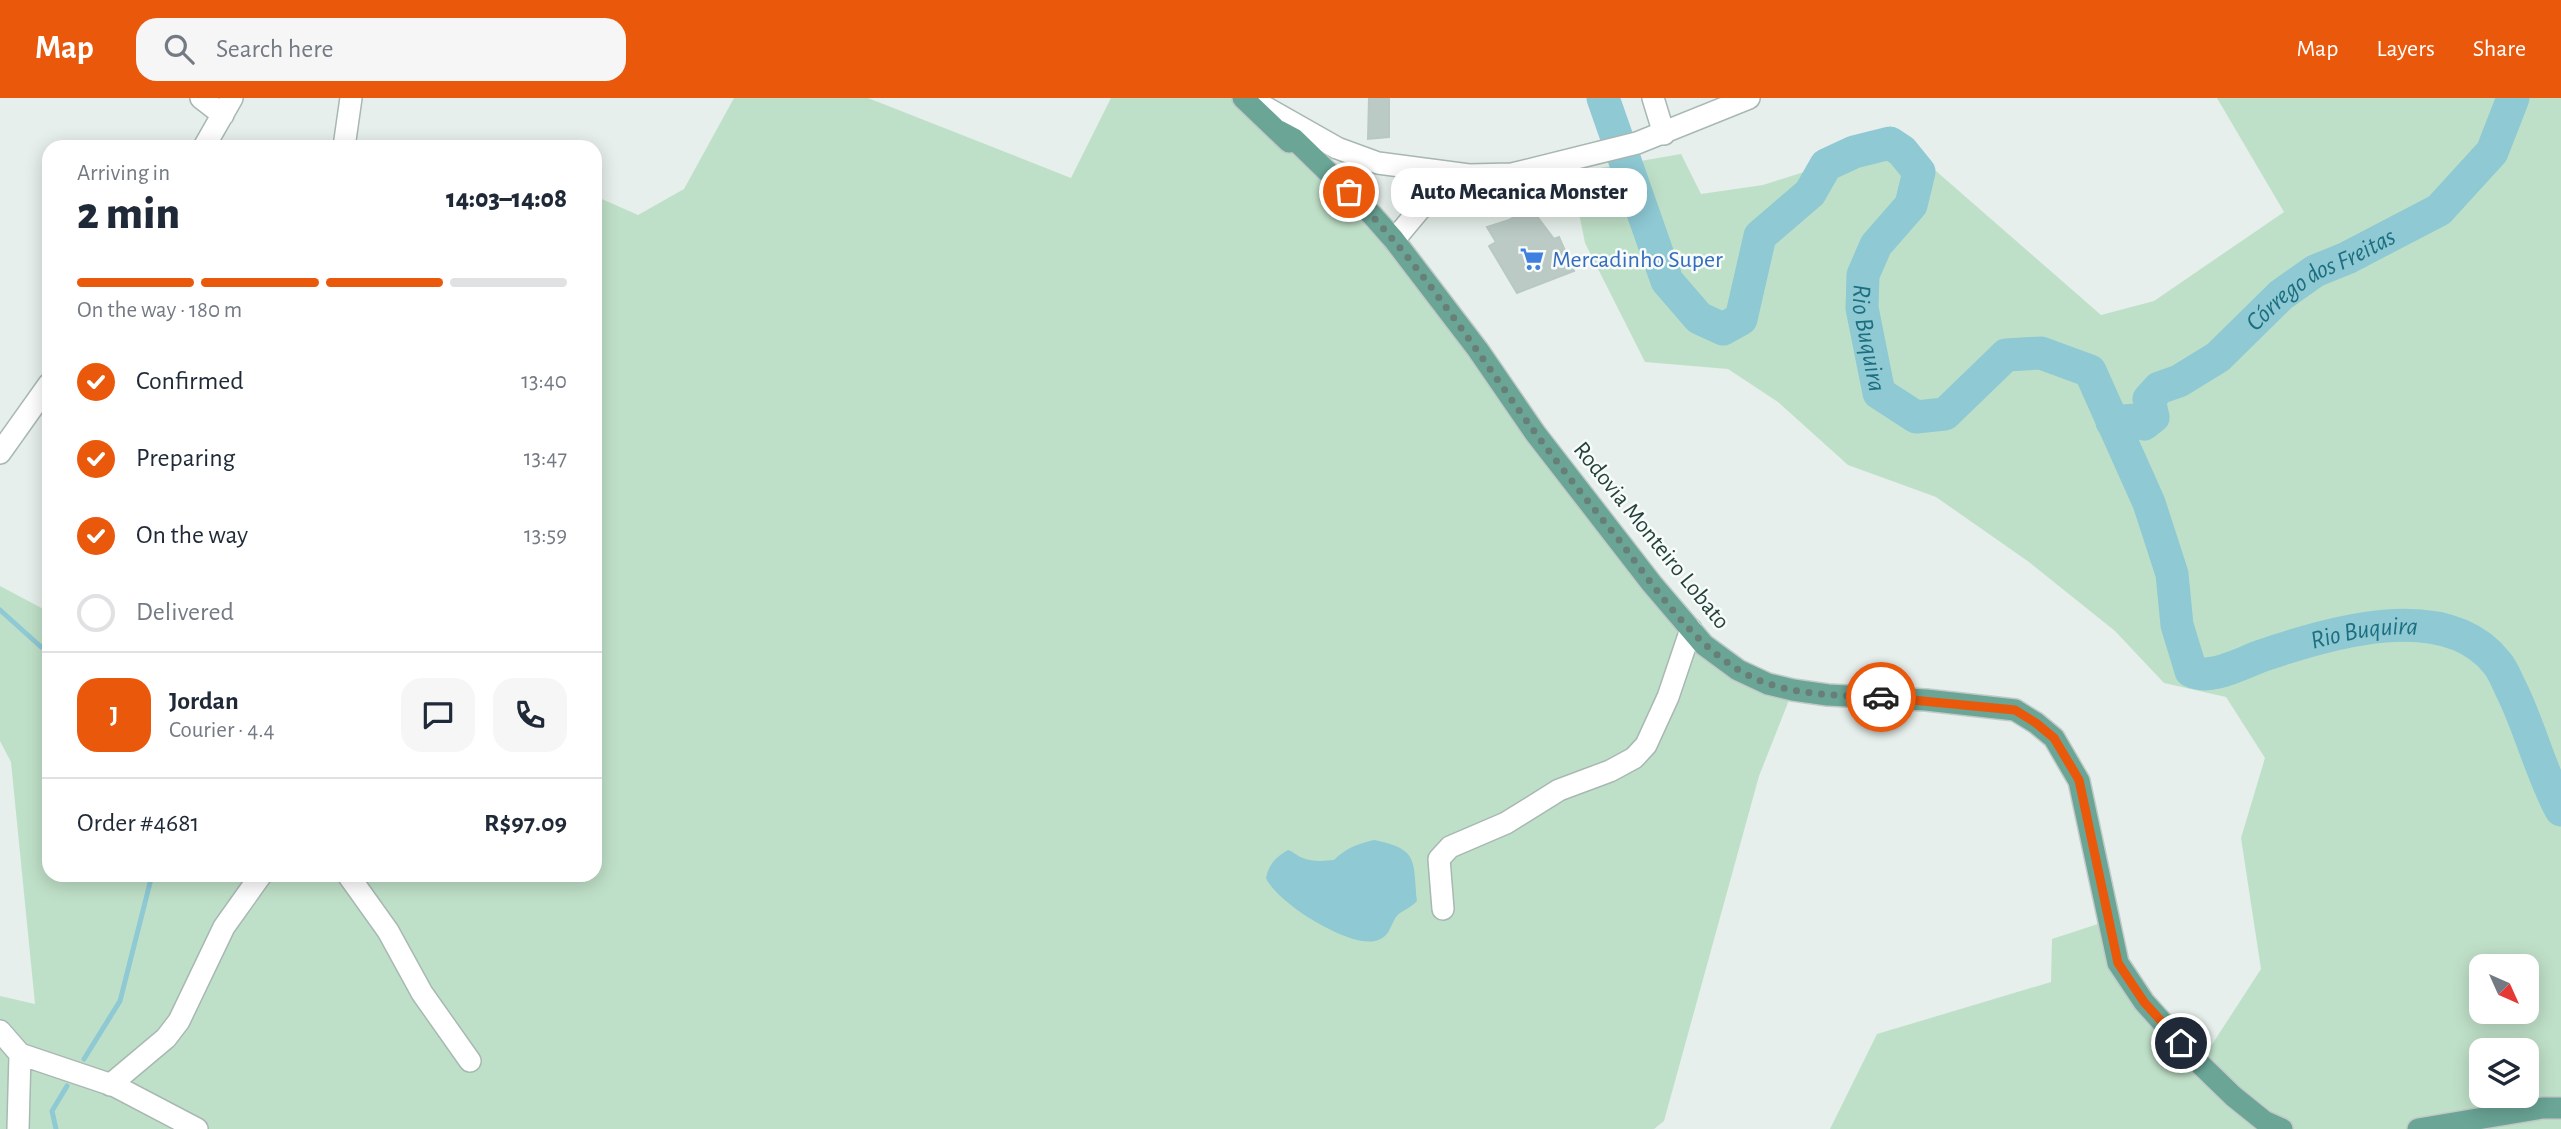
<!DOCTYPE html>
<meta charset="utf-8">
<style>
body{margin:0;font-family:"Alegreya Sans",sans-serif;background:#f6f6f7;color:#1f2937;height:100vh;display:flex;flex-direction:column;font-size:26px;white-space:nowrap}
*{box-sizing:border-box;margin:0}
p{font-size:23px;color:#747a83}
.icon{flex:none;width:38px;height:38px;fill:none;stroke:currentColor;stroke-width:2;stroke-linecap:round;stroke-linejoin:round}
.map{position:relative;flex:1;overflow:hidden}
.side{position:absolute;left:42px;top:42px;width:560px;height:742px;display:flex;flex-direction:column;background:#fff;border-radius:21px;box-shadow:0 4px 18px #0003}
.side>*{flex:none}
.needle{width:46px;rotate:135deg}
.fabs{position:absolute;left:2469px;top:856px;display:grid;gap:14px}
.fabs a{display:grid;place-items:center;width:70px;height:70px;border-radius:14px;background:#fff;box-shadow:0 4px 18px #0003;font-size:35px}
.pin{position:absolute;display:grid;place-items:center;width:60px;height:60px;color:#fff;margin:-30px;border:4px solid #fff;border-radius:50%;box-shadow:0 2px 7px #0007}
.courier{position:absolute;display:grid;place-items:center;width:70px;height:70px;margin:-35px;border:5px solid #ea580c;border-radius:50%;background:#fff;color:#222;box-shadow:0 2px 9px #0007}
.bubble{position:absolute;height:49px;border-radius:21px;background:#fff;box-shadow:0 4px 18px #0003;font-size:23px;font-weight:800;line-height:49px;text-align:center}
.headline em{font-style:normal;font-weight:800}
.headline div{display:flex;flex-direction:column-reverse}
.headline{display:flex;align-items:center;justify-content:space-between;height:119px;padding:0 35px}
h1{font-size:46px;font-weight:800;line-height:52px}
.bar{display:grid;grid-template-columns:repeat(4,1fr);gap:10px 7px;align-content:center;height:84px;padding:0 35px}
.bar i{height:9px;border-radius:5px;background:#e0e1e3}
.bar .active{background:#ea580c}
.bar p{grid-column:span 4}
.line{display:flex;align-items:center;gap:18px;padding:0 35px;border-top:2px solid #e0e1e3}
.line div{flex:1}
.round{display:grid;place-items:center;flex:none;width:74px;height:74px;border-radius:21px;background:#f6f6f7}
ol{padding:0 35px;list-style:none}
li{display:flex;align-items:center;gap:21px;height:77px}
li p{margin-inline-start:auto}
li .icon{padding:7px;border-radius:50%;background:#ea580c;color:#fff;stroke-width:4}
li:last-child{color:#747a83}
li i{width:38px;height:38px;border:4px solid #e0e1e3;border-radius:50%}
header{display:flex;align-items:center;gap:42px;box-sizing:border-box;height:98px;padding:0 35px;background:#ea580c;color:#fff}
header strong{font-size:33px}
nav{display:flex;gap:38px;margin-inline-start:auto;font-size:24px}
.search{width:490px;height:63px;background:#f6f6f7;display:flex;align-items:center;gap:18px;box-sizing:border-box;padding:0 24px;border-radius:21px;color:#747a83;font-size:26px}
.map>svg:first-child{display:block}
.green{fill:#bfe0c8;fill-rule:evenodd}
.water{fill:#8ec9d4}
.lines{fill:none;stroke-linecap:round;stroke-linejoin:round}
.stream{stroke:#8ec9d4;stroke-width:5}
.river{stroke:#8ec9d4;stroke-width:33}
.building{fill:#bbcac4;stroke:#b8c9c2;stroke-width:2}
.minor-casing{stroke:#a8b8b2;stroke-width:24}
.major-casing{stroke:#c2cac8;stroke-width:24}
.minor{stroke:#fff;stroke-width:21}
.major{stroke:#6aa596;stroke-width:21}
.done{stroke:#687f78;stroke-width:7;stroke-dasharray:0 12.6}
.route{stroke:#ea580c;stroke-width:9}
.labels{text-anchor:middle;stroke-width:5;stroke-linejoin:round;paint-order:stroke}
.shop-label{font-size:24px;fill:#366cbe;stroke:#f7fbf9;text-anchor:start}
.street-label{font-size:24px;fill:#24423a;stroke:#f7fbf9}
.water-label{font-size:26px;font-style:italic;fill:#1c6f80;stroke:#f7fbf9}
</style>
<header>
<strong>Map</strong>
<div class="search"><svg class="icon" aria-label="search" viewBox="0 0 24 24"><circle cx="10" cy="10" r="6"/><path d="M15 15l6 6"/></svg>Search here</div>
<nav><a>Map</a><a>Layers</a><a>Share</a></nav>
</header>
<div class="map">
<svg width="2561" height="1031" viewBox="0 0 2561 1031">
<rect width="100%" height="100%" fill="#e6efeb"/>
<path class="green" d="M734 0H868L1071 80 1111 0H1243L1349 94 1704 547 1793 592 1759 678 1664 1023 1654 1031H0V898L35 906 11 664 0 643V488L49 514V777H595V98L638 117 684 91Z
M2217 0H2561V1031H1830L1877 936 2051 884 2052 841 2107 823 2114 851 2200 965 2261 871 2241 740 2265 660 2226 599 2164 585 2115 533 2029 464 1936 399 1848 367 1778 304 1728 271 1645 264 1585 145 1571 75 1681 56 1701 96 1763 87 1826 67 1854 54 1902 53 1919 73H1936L2101 217 2154 203 2284 114ZM2482 868H2527V914H2482ZM2482 952H2527V998H2482Z"/>
<path class="water" d="M1374 742C1419 751 1413 762 1417 803 1410 811 1400 813 1396 819 1389 830 1390 839 1375 843 1348 849 1277 805 1266 780 1269 766 1276 759 1288 752 1294 754 1297 758 1303 760 1313 764 1324 763 1334 762 1346 750 1357 746 1374 742Z"/>
<g class="lines">
<path class="stream" d="M0 512 40 548 49 553
M84 961 120 903 152 777
M56 1031 52 1013 67 988"/>
<g class="river">
<path id="s1" d="M1603 0 1667 183 1699 220 1723 231 1741 221 1760 138 1810 95 1826 67 1854 54 1890 45 1902 53 1919 74 1911 107 1876 147 1863 177 1862 210 1879 295 1916 319 1945 316 2006 257 2041 255 2090 273 2149 405 2172 476 2177 527 2191 573C2210 583 2242 565 2261 558 2328 535 2445 499 2497 565 2503 572 2506 581 2510 589 2530 628 2540 673 2561 712"/>
<path id="s2" d="M2112 324 2135 322 2144 326 2153 319 2149 301 2159 290 2179 283 2218 259 2281 197 2315 173 2347 160 2439 112 2492 54 2513 0"/>
</g>
</g>
<path class="building" d="M1369 0H1389V39L1368 41Z
M1524 113H1533L1554 141 1559 139 1574 173 1517 195 1489 148 1496 144 1487 129 1509 122Z"/>
<g class="lines">
<g class="minor-casing">
<path id="minor" d="M201 0 223 17
M1249 0 1337 50 1378 65 1469 77 1512 76 1637 45 1749 0
M1653 0 1664 36
M204 49 232 0
M344 49 351 0
M1394 142 1430 99 1469 77
M0 355 49 286
M348 777 388 833 422 895 470 963
M1443 811 1439 761 1450 749 1506 725 1559 692 1610 673 1634 660 1646 647 1668 599 1691 531
M0 933 20 956 18 1031
M20 956 115 988 197 1031
M110 987 166 940 179 923 224 829 261 777"/>
</g>
<g class="major-casing">
<path id="major" d="M1243 0 1289 44
M1279 33 1294 41 1372 117 1394 142 1478 252 1535 335 1652 486 1704 547 1738 572 1768 586 1793 592 1828 597 1926 602 2015 612 2036 625 2054 640 2079 683 2118 865 2144 904 2199 965 2233 998 2264 1023 2282 1031
M2418 1031 2542 1010H2561"/>
</g>
<use href="#minor" class="minor"/>
<use href="#major" class="major"/>
</g>
<g class="lines">
<path class="done" d="M1349 94C1421 165 1475 252 1534 333 1561 370 1590 406 1619 442 1654 488 1688 540 1737 571 1780 598 1833 597 1881 599"/>
<path class="route" d="M1881 599 2015 612 2036 625 2054 640 2079 682 2118 865 2144 904 2181 945"/>
</g>
<defs>
<g id="supermarket-bare" transform="scale(1.89)"><path d="M-6-5.5h2.5l.6 2H6L4.5 2H-2.5L-4.4-4H-6ZM-1.5 3.2a1.3 1.3 0 1 0 .1 0ZM3 3.2a1.3 1.3 0 1 0 .1 0Z" fill="#3f7fe0" stroke="#f7fbf9" stroke-width="2.5" paint-order="stroke"/></g>
</defs>
<g fill-rule="evenodd">
<use href="#supermarket-bare" x="1532" y="161"/>
</g>
<g class="labels">
<g class="shop-label">
<text x="1552" y="169">Mercadinho Super</text>
</g>
<g class="street-label">
<text transform="translate(1652 437) rotate(51)" y="8">Rodovia Monteiro Lobato</text>
</g>
<g class="water-label">
<text dy="9" stroke="none"><textPath href="#s2" startOffset="275">Córrego dos Freitas</textPath></text>
<text dy="9" stroke="none"><textPath href="#s1" startOffset="766">Rio Buquira</textPath></text>
<text dy="9" stroke="none"><textPath href="#s1" startOffset="1566">Rio Buquira</textPath></text>
</g>
</g>
</svg>
<div class="fabs">
<a><svg class="needle" viewBox="-14 -14 28 28"><path d="M0-13l5 13h-10z" fill="#e53935"/><path d="M0 13l5-13h-10z" fill="#747a83"/></svg></a>
<a><svg class="icon" aria-label="layers" viewBox="0 0 24 24"><path d="M12 4l9 5-9 5-9-5zM3 14l9 5 9-5"/></svg></a>
</div>
<div class="pin" style="left:1349px;top:94px;background:#ea580c"><svg class="icon" aria-label="bag" viewBox="0 0 24 24"><path d="M5 8h14l-1 12H6zM9 8a3 3 0 0 1 6 0"/></svg></div>
<div class="pin" style="left:2181px;top:945px;background:#1f2937"><svg class="icon" aria-label="home" viewBox="0 0 24 24"><path d="M3 11l9-7 9 7M6 9v11h12V9"/></svg></div>
<div class="courier" style="left:1881px;top:599px"><svg class="icon" aria-label="car" viewBox="0 0 24 24"><path d="M5 17H2v-5l4-1 3-4h7l3 4 3 1v5h-3M9 17h6M6 11h13"/><circle cx="7" cy="17" r="2"/><circle cx="17" cy="17" r="2"/></svg></div>
<div class="bubble" style="left:1391px;top:70px;width:256px">Auto Mecanica Monster</div>
<section class="side">
<div class="headline"><div><h1>2 min</h1><p>Arriving in</p></div><em>14:03–14:08</em></div>
<div class="bar"><i class="active"></i><i class="active"></i><i class="active"></i><i></i><p>On the way · 180 m</p></div>
<ol>
<li><svg class="icon" aria-label="check" viewBox="0 0 24 24"><path d="M5 12l5 5 9-10"/></svg>Confirmed<p>13:40</p></li>
<li><svg class="icon" aria-label="check" viewBox="0 0 24 24"><path d="M5 12l5 5 9-10"/></svg>Preparing<p>13:47</p></li>
<li><svg class="icon" aria-label="check" viewBox="0 0 24 24"><path d="M5 12l5 5 9-10"/></svg>On the way<p>13:59</p></li>
<li><i></i>Delivered</li>
</ol>
<div class="line" style="height:126px"><b class="round" style="background:#ea580c;color:#fff">J</b><div><b>Jordan</b><p>Courier · 4.4</p></div><a class="round"><svg class="icon" aria-label="chat" viewBox="0 0 24 24"><path d="M4 5h16v11H9l-5 4z"/></svg></a><a class="round"><svg class="icon" aria-label="phone" viewBox="0 0 24 24"><path d="M5 4h4l2 5-3 2q2 4 5 5l2-3 5 2v4C11 20 4 13 5 4z"/></svg></a></div>
<div class="line" style="height:91px"><div>Order #4681</div><b>R$97.09</b></div>
</section>
</div>
